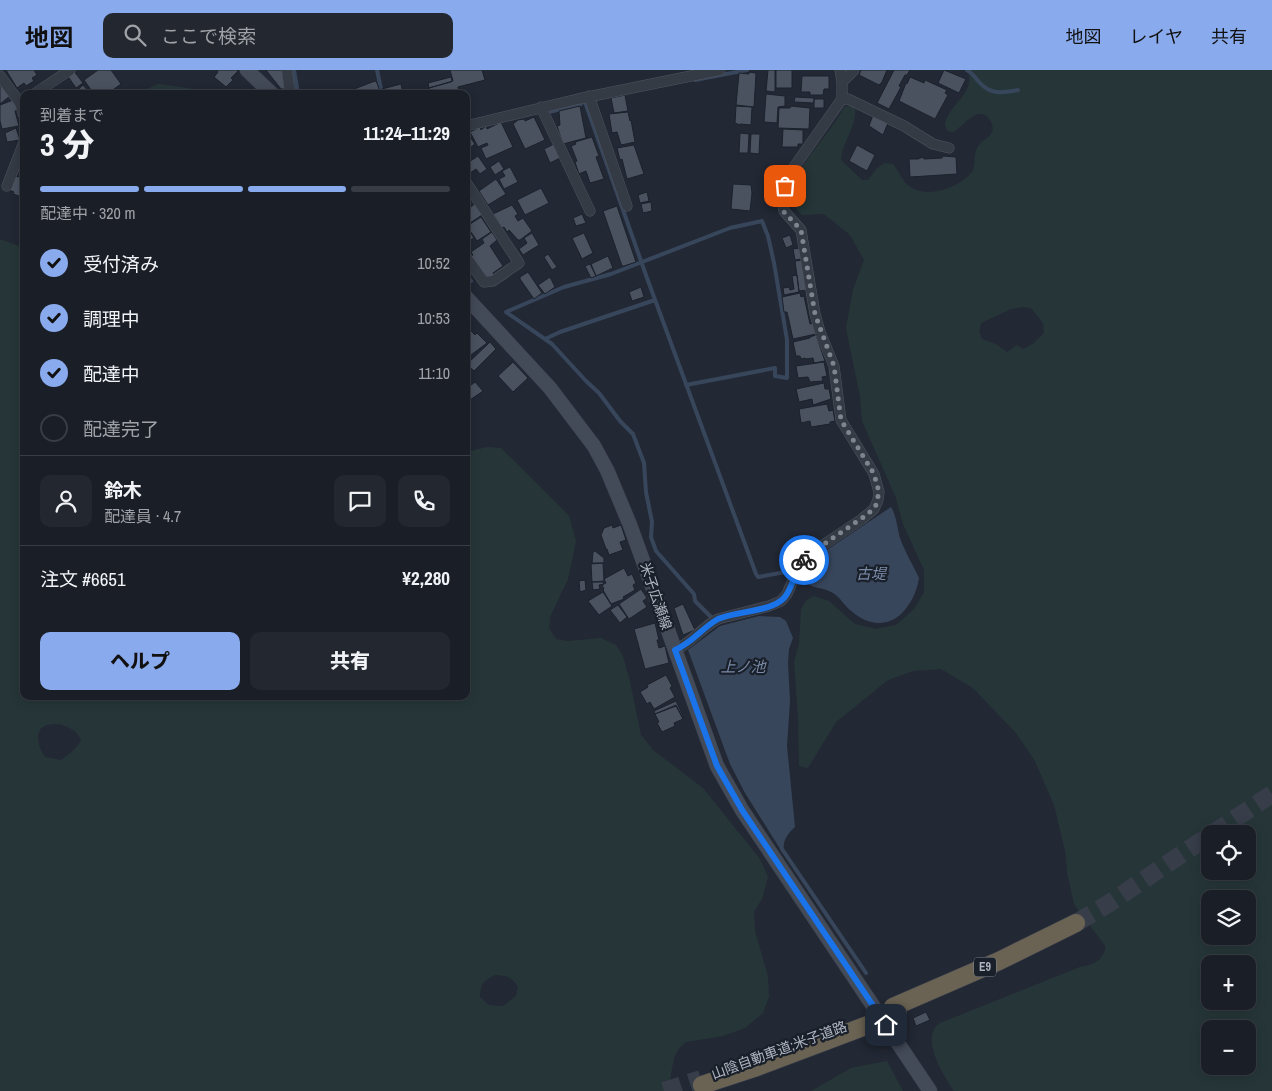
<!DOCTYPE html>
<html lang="ja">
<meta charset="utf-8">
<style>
body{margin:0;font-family:"Archivo Narrow","Noto Sans JP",sans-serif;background:#23272f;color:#f1f3f6;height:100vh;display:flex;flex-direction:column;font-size:19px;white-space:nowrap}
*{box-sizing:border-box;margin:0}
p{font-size:16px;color:#9fa2a7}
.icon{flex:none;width:28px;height:28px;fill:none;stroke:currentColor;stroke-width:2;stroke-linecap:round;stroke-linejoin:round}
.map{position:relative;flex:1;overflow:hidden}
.side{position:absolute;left:20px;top:20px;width:450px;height:610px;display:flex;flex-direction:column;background:#1a1e27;border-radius:10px;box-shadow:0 2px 12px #0003,0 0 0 1px #383c44}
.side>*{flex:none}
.buttons{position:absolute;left:1201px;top:755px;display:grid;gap:10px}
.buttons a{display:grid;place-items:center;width:55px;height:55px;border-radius:10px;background:#1a1e27;box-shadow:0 2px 12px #0003,0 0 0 1px #383c44;font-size:25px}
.pin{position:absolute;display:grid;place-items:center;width:42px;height:42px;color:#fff;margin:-21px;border-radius:10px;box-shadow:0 2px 8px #0006}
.courier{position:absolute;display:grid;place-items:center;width:50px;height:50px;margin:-25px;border:4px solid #1a73e8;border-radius:50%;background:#fff;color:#222;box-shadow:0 1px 6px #0007}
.overview em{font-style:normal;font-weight:800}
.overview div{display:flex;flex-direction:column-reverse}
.overview{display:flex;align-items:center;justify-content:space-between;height:85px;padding:0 20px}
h1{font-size:32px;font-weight:800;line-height:38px}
.bar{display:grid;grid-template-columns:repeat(4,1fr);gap:8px 5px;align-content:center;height:60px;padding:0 20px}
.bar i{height:6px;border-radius:4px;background:#383c44}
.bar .selected{background:#89aaec}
.bar p{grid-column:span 4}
.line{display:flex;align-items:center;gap:12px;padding:0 20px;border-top:1px solid #383c44}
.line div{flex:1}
.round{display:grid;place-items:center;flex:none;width:52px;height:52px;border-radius:10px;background:#23272f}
ol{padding:0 20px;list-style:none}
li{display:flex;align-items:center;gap:15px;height:55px}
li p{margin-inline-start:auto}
li .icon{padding:5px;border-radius:50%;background:#89aaec;color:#111;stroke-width:4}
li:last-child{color:#9fa2a7}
li i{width:28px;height:28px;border:2px solid #383c44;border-radius:50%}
.primary-button{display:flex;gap:10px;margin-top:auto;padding:10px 20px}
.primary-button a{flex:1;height:58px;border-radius:10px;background:#89aaec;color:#111;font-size:20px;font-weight:800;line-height:58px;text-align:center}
.primary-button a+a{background:#23272f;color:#f1f3f6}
header{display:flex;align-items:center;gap:30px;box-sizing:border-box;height:70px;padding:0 25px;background:#89aaec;color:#111}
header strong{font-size:24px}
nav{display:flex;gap:28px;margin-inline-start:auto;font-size:18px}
.search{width:350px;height:45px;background:#23272f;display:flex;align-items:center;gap:12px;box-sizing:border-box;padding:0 18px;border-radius:10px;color:#9fa2a7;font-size:19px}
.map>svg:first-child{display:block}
.green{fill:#263638;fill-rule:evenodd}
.water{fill:#38465c}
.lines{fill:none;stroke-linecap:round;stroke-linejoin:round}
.stream{stroke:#38465c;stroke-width:4}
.building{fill:#4a5260;stroke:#1c222c}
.motorway-tunnel{stroke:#373d49;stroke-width:18;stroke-dasharray:18 9;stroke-linecap:butt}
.minor-casing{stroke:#4f5560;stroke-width:11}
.secondary-casing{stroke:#3e444f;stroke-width:15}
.motorway-casing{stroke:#3f4550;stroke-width:19}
.minor{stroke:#353b45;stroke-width:10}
.secondary{stroke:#434a58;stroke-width:14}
.motorway{stroke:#6a6252;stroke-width:18}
.motorway-bridge-casing{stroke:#3f4550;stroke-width:19;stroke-linecap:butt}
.motorway-bridge{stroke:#6a6252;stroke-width:18}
.done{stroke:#7e8490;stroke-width:5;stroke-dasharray:0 9}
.route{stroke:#1a73e8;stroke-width:6}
.labels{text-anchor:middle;stroke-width:4.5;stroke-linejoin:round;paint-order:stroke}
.shield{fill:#1a202a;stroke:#828894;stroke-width:1}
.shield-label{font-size:12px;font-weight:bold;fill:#afb5c2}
.street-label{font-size:14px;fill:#afb5c2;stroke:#1a202a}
.water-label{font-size:15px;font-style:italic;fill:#7a8ba8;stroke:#1a202a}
</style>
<header>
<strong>地図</strong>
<div class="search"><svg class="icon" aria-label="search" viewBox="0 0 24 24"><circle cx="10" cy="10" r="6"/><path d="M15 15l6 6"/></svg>ここで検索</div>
<nav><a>地図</a><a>レイヤ</a><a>共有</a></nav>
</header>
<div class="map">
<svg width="1272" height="1021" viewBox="0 0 1272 1021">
<rect width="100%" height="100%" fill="#222834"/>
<path class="green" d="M969 0H1272V1021H954C945 1007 927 980 933 962 934 958 937 955 940 953L1080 897C1095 894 1101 892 1106 877L1074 834 1067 803 1066 785 1054 735 1035 691 1016 663 973 618 941 599 913 601 888 610 836 652 808 698 799 696 798 645 794 592 799 574 801 539 806 531 813 526 829 531 855 554 875 559 896 555 914 539 924 522V500L903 454 896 428 862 351 860 326 846 258 853 220 864 190 850 165 824 144 802 145C795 138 790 131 792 121 796 96 831 63 843 39L846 36 854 37C860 50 841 74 841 90L862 110H868L877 98 885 93 893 94C899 101 902 111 909 116 927 129 957 119 971 103 977 96 973 88 976 81 979 68 1000 68 990 50 988 46 985 44 981 44 971 43 962 57 953 62L948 61 945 56C946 39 966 29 969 13 970 9 969 4 969 0ZM1023 237 1031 238 1043 253 1044 263 1034 273 1023 279 1017 275 1007 282 996 274 982 269 979 261 981 253 1011 239ZM1210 764H1248V801H1210ZM1210 829H1248V866H1210ZM1210 894H1248V931H1210ZM1210 959H1248V996H1210Z
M158 14 210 21 213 24H136Z
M0 169 24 178V626H466V382L487 377 501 378 569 446 576 471 568 509 550 547 549 558 556 569 567 571 601 568 616 575 623 586 629 607 641 665 653 680 703 718 760 789 768 807 762 829 754 842 755 861 768 906 769 927 763 943 745 958 723 966 686 972 679 978 674 988 668 1021H0ZM59 654C69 657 76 660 81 669 78 678 68 685 61 690L45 687C39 679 32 659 47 655 50 654 56 654 59 654ZM495 905C506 905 512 907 518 917L516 926 503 936 489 935 480 927C481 913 483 911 495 905Z
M887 991 903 1021H811L851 998Z"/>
<path class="water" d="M891 437C897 447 897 458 900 468 905 482 913 495 919 508 917 521 911 534 902 543 886 559 865 554 850 540 844 535 840 527 833 523 827 519 818 518 811 516 805 509 805 497 812 490Z
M759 546 780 547 786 551 793 568 789 579 788 593 790 631 787 676 795 757C788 763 782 771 784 781L782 782 745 723 730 694 688 580 720 556Z"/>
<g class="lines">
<path class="stream" d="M294 0 298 24
M377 0 382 24
M967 0C972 3 975 7 979 12 990 25 1003 23 1018 20
M695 10 747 0
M585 32 647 208 756 504 758 507 791 501
M549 42 581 34
M466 205 471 211
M545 269 560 262 655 230
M686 315 775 298V306L787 308V270L774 193 768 166 762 151 730 158 611 204 564 217 506 242 552 274 586 311 599 323 620 351 633 364 644 393 646 422 652 452 651 467 656 481 694 524 695 531 713 549
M782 779 866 903"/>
</g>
<path class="building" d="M6 0H34L37 5 32 8 34 11 26 16 24 13 17 18Z
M98 0H111L121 14 107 24H94L84 10Z
M217 0H237L238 1 231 8 233 10 226 17 214 7 218 2Z
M266 0H282L285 19H281Z
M450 0H482L485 10 458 17 459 23 458 24H430L429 18 453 11Z
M768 0H775V22L766 21Z
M776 0H792V18H776Z
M861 0H887L882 12 879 15 859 5Z
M894 0H910L907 5H905L899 16 901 17 889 39 877 33Z
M944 0 966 9 959 23 938 13Z
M74 1 83 13 76 18 67 5Z
M749 2 755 3 756 4 754 37 736 35 739 3 749 4Z
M802 6H829V19H824L823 25H810V22H801Z
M451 7 452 11 451 12 429 18 428 13Z
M910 7 924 13 925 10 947 20 945 23 948 25 935 49 899 31 906 13 907 14Z
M375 11 377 13 381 24H350L349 21Z
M0 13 10 26 0 34Z
M401 14 403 23 384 24 382 19Z
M83 15 91 24H73Z
M766 24 785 26V36L778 37 777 53 764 52Z
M625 25 628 41 614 43 611 28Z
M795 27 814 28V33L794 32Z
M814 29H824V38H814Z
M13 30 18 40 15 41 19 56 2 59 0 51V35Z
M580 36 586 68 563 74 557 56 560 55 559 41Z
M736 36 752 37 751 55 740 54V55L735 53Z
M791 36 810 38 809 59 778 58 779 38H790Z
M628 42 630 51 631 50 635 72 621 75 617 62 612 63 609 44Z
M873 45 888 53 883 65 869 56Z
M534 47 545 70 525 79 513 54 518 50 524 49 525 51Z
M501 52 513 77 486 89 481 78 488 75 487 73 478 77 470 62 480 57 481 60 486 56 487 59Z
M16 58 20 70 7 72 5 63Z
M783 59 803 60V74H798V77H782Z
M466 62 475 74 466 81Z
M740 63 749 64 748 83H739Z
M751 64H760L759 84 750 83Z
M592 67 599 86 596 87 604 109 590 113 586 101 579 104 575 92 577 91 571 76 576 74 575 72Z
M554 74 560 88 550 93 544 79Z
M634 75 644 104 627 109 622 89 620 90 617 78Z
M857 75 875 85 867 101 849 91Z
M24 78V126L22 127 13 124 14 122 9 120 14 106 19 107 20 102 16 100Z
M478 86 487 99 480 104 476 99 470 103 466 98V94Z
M943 86 956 87 957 104 910 107 909 89H918L923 87 924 89 942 88Z
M499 91 504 99 495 105 490 97Z
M510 97 518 112 504 119 499 109 505 106 502 101Z
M496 109 506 124 488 135 479 121Z
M733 114 751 115 752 123 750 141 731 139Z
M764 116 773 117V127H766L767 122H764Z
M541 118 549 133 525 145 517 130Z
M647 122 649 131 640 133 638 125Z
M651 132 652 141 643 143 641 134Z
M475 134 482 145 467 155 466 140Z
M512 135 518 144 515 146 518 151 523 148 532 161 520 170H518L509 160 507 162 504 157 502 158 493 144Z
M617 136 636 192 624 196H622L603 141Z
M582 144 586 153 576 156 573 148Z
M481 147 491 162 477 171 467 156Z
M466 156 474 168 466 173Z
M492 162 497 170 490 176 503 196 493 203 494 205 488 209 471 186 473 185 471 182 484 173 482 169Z
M532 163 539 175 523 185 519 179 527 173 524 168Z
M584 163 593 183 582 189 572 168Z
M790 165 793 175 786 178 782 168Z
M800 178 801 189 795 190 793 179Z
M548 184 557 197 552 200 544 187Z
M608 186 613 198 596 206 591 194Z
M804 190 808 220 799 221 795 191Z
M590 194 596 206 591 208 585 196Z
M528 202 542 223 534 229 520 209V207Z
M797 205 799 222 784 225 783 218 789 217 790 220 794 219 792 206Z
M550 207 555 217 545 224 538 215Z
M641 217 644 227 632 231 629 222Z
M800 223 801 227 804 226 810 254 814 253 816 264 793 269 787 242H784L782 227Z
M467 257 475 265 477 263 487 273 467 288Z
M816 265 825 291 814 293 813 288 806 289 805 288 801 289 800 286H796L793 272 810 268V267Z
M490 272 496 279 474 301 467 294Z
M513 292 528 308 513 322 498 306Z
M824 292 827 306 822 307 823 311 810 312 808 307 798 308 796 296Z
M475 312 483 321 470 330 466 326V319Z
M824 313 825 319H829L831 329 813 335 812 329 799 332 796 319Z
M827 334 829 341 833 340 835 351 830 352V354L811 357 810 351 801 353 799 339Z
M612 455 613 458 621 455 626 470 620 472 623 480 609 485 607 479H606L601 465 604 458Z
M595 481 604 488V493H592L593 482Z
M603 493 604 511 592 512 591 494Z
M624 498 628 506 632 504 636 513 633 515 635 520 623 527 624 529 611 534 603 520 604 519 602 515 606 513 604 509Z
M585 510 586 520 580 522 579 511Z
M592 512H603L604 514 599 515 600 519 593 520Z
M641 519 647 528 643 531 647 537 629 549 619 534Z
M603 522 612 536 599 545 588 531Z
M683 534 695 560 683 565 674 538Z
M618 535 627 547 620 553 610 540Z
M655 553 659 570H657L659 578 665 576 669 593 645 599 634 559Z
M666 605 672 616 670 618 675 627 654 639 650 632 647 634 640 622 648 617 647 615Z
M676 631 684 648H683L676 635 655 644 654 641Z
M676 636 683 649 674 653 675 656 662 662 657 653 659 652 655 644Z
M926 942 930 950 916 956 913 948Z"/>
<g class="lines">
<path class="motorway-tunnel" d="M1212 764 1272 724
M1076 853 1108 834 1210 765
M664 1021 701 1009"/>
<g class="minor-casing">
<path id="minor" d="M287 0 290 24
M0 6 20 33 24 46
M842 12 854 0
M34 24 70 0
M589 26 627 136
M842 29H848L904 56 933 74 949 78
M541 37 590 141
M466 56 578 29 720 0
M466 112 519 193 493 211 484 212 466 187
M7 116 24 72
M675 580C692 573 702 557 718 549L769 536 781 531 787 524 800 494 808 485 862 449 874 439 878 430 879 422 874 404 841 350 834 296 820 262 815 244 801 160 784 141 782 132 785 115 792 100 842 29V12L840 0"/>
</g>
<g class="secondary-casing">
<path id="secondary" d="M247 0 272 24
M466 227 550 318 594 376 607 400 630 455 717 696 742 740 930 1021"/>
</g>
<g class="motorway-casing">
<path id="motorway" d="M893 937 999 891 1076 853
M702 1015 754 998 868 955"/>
</g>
<use href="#minor" class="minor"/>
<use href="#secondary" class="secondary"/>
<use href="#motorway" class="motorway"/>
<g class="motorway-bridge-casing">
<path id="motorway-bridge" d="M868 955 898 943"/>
</g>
<use href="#motorway-bridge" class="motorway-bridge"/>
</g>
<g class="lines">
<path class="done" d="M785 116 782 132V137L784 142 801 160 815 244 834 296 841 350 874 404 879 422 876 435 868 444 808 485 804 490"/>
<path class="route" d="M804 490C794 501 793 518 784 528 771 542 736 541 718 549 702 558 692 573 675 580L717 696 742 740 886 955"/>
</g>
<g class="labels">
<rect class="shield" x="974" y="887.5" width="22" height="19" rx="4"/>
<g class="shield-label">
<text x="985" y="901">E9</text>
</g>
<g class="street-label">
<text transform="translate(656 526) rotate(71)" y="5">米子広瀬線</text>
<text transform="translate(779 980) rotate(-20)" y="5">山陰自動車道;米子道路</text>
</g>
<g class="water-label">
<text x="871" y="509">古堤</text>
<text x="743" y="602">上ノ池</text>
</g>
</g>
</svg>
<div class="buttons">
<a><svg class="icon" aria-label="locate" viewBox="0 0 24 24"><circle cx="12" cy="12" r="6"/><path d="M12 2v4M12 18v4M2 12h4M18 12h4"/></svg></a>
<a><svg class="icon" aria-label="layers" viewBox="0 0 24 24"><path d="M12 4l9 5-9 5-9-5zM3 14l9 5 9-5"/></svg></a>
<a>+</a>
<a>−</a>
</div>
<div class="pin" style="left:785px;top:116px;background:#ea580c"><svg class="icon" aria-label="bag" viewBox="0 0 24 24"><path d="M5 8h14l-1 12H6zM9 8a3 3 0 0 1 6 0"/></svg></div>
<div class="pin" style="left:886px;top:955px;background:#1f2937"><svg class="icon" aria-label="home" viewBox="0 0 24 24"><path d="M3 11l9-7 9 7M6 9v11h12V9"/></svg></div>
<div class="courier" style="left:804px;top:490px"><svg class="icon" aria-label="bike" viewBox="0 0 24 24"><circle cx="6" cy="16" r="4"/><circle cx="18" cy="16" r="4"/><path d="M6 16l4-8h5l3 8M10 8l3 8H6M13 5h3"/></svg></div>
<section class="side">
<div class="overview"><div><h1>3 分</h1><p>到着まで</p></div><em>11:24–11:29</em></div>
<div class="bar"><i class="selected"></i><i class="selected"></i><i class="selected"></i><i></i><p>配達中 · 320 m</p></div>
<ol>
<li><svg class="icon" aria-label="check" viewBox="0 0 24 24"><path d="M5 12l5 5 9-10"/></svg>受付済み<p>10:52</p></li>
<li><svg class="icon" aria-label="check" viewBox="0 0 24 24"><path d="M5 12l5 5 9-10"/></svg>調理中<p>10:53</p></li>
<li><svg class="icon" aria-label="check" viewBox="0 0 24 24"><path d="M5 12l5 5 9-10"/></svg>配達中<p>11:10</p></li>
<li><i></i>配達完了</li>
</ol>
<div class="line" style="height:90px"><a class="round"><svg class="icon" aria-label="person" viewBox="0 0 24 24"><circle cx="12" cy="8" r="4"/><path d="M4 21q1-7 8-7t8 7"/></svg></a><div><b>鈴木</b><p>配達員 · 4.7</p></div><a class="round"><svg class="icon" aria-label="chat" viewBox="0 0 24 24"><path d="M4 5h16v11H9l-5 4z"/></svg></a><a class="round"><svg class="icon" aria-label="phone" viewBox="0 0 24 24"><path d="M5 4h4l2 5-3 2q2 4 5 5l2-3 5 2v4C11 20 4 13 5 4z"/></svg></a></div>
<div class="line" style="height:65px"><div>注文 #6651</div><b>¥2,280</b></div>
<div class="primary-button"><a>ヘルプ</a><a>共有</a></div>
</section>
</div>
